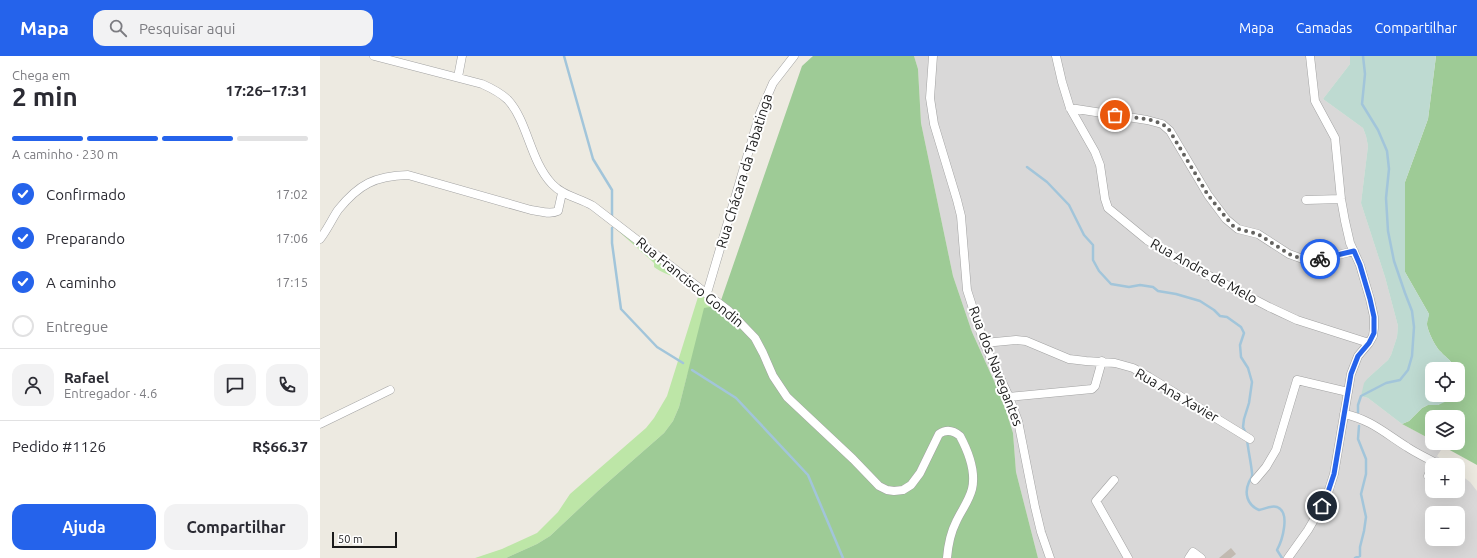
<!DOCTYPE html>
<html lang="pt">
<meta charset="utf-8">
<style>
body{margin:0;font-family:Ubuntu,sans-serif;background:#f2f2f3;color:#2b2b33;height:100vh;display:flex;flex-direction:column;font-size:15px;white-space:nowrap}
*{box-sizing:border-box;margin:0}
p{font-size:13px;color:#7c7c81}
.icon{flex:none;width:22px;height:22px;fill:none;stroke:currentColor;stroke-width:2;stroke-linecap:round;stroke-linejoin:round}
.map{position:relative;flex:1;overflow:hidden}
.panel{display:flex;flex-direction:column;background:#fff;width:320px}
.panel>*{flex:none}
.tools{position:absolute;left:1105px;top:306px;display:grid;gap:8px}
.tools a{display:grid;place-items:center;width:40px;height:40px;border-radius:8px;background:#fff;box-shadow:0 4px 16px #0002;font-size:20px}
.scale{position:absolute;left:12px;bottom:10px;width:65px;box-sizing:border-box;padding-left:4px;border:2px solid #1b1b1b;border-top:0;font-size:11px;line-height:14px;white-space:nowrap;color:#1b1b1b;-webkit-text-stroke:3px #fff;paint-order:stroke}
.pin{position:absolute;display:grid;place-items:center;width:34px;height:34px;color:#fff;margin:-17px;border:2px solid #fff;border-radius:50%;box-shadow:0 1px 4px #0007}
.courier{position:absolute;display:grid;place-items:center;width:40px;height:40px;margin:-20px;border:3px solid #2563eb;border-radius:50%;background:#fff;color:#222;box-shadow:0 1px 5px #0007}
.overview em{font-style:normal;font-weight:700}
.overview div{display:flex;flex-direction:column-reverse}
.overview{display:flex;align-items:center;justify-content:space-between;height:68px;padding:0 12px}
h1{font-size:26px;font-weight:700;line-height:30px}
.bar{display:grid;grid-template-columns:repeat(4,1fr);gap:6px 4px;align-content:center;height:48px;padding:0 12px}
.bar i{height:5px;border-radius:3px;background:#e1e1e2}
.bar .active{background:#2563eb}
.bar p{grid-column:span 4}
.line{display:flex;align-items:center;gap:10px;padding:0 12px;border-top:1px solid #e1e1e2}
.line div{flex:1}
.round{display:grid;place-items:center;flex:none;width:42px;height:42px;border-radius:12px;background:#f2f2f3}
ol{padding:0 12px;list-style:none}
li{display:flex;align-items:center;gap:12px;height:44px}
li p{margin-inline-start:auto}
li .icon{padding:4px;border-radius:50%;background:#2563eb;color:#fff;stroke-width:4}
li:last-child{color:#7c7c81}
li i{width:22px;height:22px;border:2px solid #e1e1e2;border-radius:50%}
.cta{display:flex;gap:8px;margin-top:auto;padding:8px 12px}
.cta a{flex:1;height:46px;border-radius:12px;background:#2563eb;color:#fff;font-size:16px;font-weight:700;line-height:46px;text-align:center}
.cta a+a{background:#f2f2f3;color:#2b2b33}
header{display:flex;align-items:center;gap:24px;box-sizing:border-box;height:56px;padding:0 20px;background:#2563eb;color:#fff}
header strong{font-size:19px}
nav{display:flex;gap:22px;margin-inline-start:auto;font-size:14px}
.search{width:280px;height:36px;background:#f2f2f3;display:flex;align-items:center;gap:10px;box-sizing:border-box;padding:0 14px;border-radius:12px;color:#7c7c81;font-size:15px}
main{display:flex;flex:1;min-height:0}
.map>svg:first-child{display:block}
.residential{fill:#d9d8d8;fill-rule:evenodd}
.grass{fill:#bde6a7}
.forest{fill:#9ecb96}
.wetland{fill:#bedad1}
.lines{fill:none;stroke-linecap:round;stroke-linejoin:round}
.stream{stroke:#a2c5da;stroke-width:2.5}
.building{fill:#c1bab1}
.minor-casing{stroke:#a2a2a2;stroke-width:9}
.minor{stroke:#fff;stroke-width:8}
.done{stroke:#646360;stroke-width:4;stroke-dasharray:0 7.2}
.route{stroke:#2563eb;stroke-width:5}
.labels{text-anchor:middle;stroke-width:4;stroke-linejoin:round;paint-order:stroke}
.street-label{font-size:14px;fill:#1b1b1b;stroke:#fff}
</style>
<header>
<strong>Mapa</strong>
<div class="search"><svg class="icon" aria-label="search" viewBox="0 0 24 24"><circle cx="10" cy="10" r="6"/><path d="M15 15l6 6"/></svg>Pesquisar aqui</div>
<nav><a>Mapa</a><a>Camadas</a><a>Compartilhar</a></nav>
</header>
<main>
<section class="panel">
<div class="overview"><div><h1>2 min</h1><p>Chega em</p></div><em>17:26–17:31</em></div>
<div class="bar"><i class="active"></i><i class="active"></i><i class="active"></i><i></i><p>A caminho · 230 m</p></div>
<ol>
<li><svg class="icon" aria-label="check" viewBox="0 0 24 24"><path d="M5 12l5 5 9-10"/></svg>Confirmado<p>17:02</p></li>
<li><svg class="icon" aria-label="check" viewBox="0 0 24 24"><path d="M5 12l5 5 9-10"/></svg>Preparando<p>17:06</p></li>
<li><svg class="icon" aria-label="check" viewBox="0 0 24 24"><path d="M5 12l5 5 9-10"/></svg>A caminho<p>17:15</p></li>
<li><i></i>Entregue</li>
</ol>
<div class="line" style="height:72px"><a class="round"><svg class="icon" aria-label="person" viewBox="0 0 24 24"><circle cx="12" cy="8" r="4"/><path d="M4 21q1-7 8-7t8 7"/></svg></a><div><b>Rafael</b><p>Entregador · 4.6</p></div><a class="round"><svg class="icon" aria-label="chat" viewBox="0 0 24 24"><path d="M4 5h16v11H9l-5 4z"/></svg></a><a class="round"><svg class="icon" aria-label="phone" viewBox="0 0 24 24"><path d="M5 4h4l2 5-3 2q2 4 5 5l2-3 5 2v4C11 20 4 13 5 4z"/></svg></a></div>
<div class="line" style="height:52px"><div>Pedido #1126</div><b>R$66.37</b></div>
<div class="cta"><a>Ajuda</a><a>Compartilhar</a></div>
</section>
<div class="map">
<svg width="1157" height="502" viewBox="0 0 1157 502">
<rect width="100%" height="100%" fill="#edeae1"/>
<path class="residential" d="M594 0H1030V8L1003 43 1043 72 1046 80 1048 90 1041 147 1065 221 1078 270 1077 281 1071 299 1068 304 1048 322 1041 340 1048 342 1082 368 1112 384V387H1117L1123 391 1117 400 1128 409H1112V435H1138V417L1150 426 1157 435V502H718L696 416 693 377 683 345 652 276 633 220 601 67 598 13ZM1112 457H1138V483H1112Z"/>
<path class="grass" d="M288 164 404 256 390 251 367 320 359 351 353 365 344 377 279 434 230 480 217 488 186 502H155L182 493 217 477 238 456 250 438 326 372 334 362 347 340 378 241C372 223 347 221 334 211V207L296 173Z"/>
<path class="forest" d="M493 0H594L598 13 601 67 633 220 652 276 683 345 693 377 696 416 718 502H186L217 488 230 480 279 434 344 377 353 365 359 351 384 252 390 251 398 253 482 10Z
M1116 0H1157V409L1117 387H1138V361H1112V384L1082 368 1089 365 1102 352 1108 349H1118L1131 341V339H1138V313H1135C1133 305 1126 302 1121 296 1116 292 1107 274 1107 268 1107 265 1108 261 1109 258L1085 216V126L1108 63Z"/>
<path class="wetland" d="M1030 0H1116L1108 63 1085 126V216L1109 258C1109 261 1107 265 1107 268 1107 274 1116 292 1121 296 1126 302 1133 305 1135 313H1112V339H1131V341L1127 345 1118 349H1108L1102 352 1089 365 1082 368 1048 342 1041 340 1044 327 1048 322 1068 304 1071 299 1077 281 1078 270 1065 221 1041 147 1048 90 1046 80 1043 72 1003 43 1030 8Z"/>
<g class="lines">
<path class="stream" d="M244 0 273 103 292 134V160
M707 111 727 126 749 149 764 179 773 189V204L779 215 791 228 809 231 820 229 833 231 838 235 856 238 880 245 894 254 900 260 907 261 921 271 924 277 920 289 921 301 928 312 932 326 929 347 924 363 923 371 926 378
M292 172V187L301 253 337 291 363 307
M372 314 416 342 488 419 523 502
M1038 356V349L1041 340 1066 327 1080 324 1088 314 1092 300 1094 271 1092 255 1085 237 1074 205 1068 175 1066 142 1069 113 1067 95 1058 74 1042 48 1045 18 1043 0
M927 383C928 394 931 406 932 417 933 421 931 422 929 426 924 437 927 449 939 454 945 453 951 449 957 451 971 456 962 485 957 494L962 502
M1035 502 1040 500V491L1044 475 1046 461 1041 438 1046 418V403L1038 383 1039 370"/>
</g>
<path class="building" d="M911 492 916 498 911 502H899Z"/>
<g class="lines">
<g class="minor-casing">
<path id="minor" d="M54 0 162 28C171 32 181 37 188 44 208 66 210 105 232 128 243 140 260 142 273 150L409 255 435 282 443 297 453 320 467 341 533 403 559 430 567 434 574 435 583 434 591 429 600 417 619 378C626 373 633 374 640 380 648 395 656 416 652 433 649 445 641 455 636 466 630 478 628 490 627 502
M613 0 610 42 614 68 637 144 641 160 647 234 664 287 689 341 698 365 715 451 721 476 730 502
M736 0 742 26 750 52 775 96 780 109 785 143 788 152 827 184 857 203 949 251 977 264 1049 287
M138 21 142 0
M750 52 827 64 842 68 850 75 888 139 906 163 918 173 938 178 969 198 980 202 1002 203 1034 195
M986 144 1021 143
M0 183C7 174 12 163 18 154 39 128 55 120 88 119L211 154C220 155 230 159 238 155L242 137
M387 237 440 57 453 27 474 0
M664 287 696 284 706 285 749 303 766 305 795 307 813 312 829 321 930 383
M689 341 772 333 775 330 782 305
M1024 358C1050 363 1066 378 1087 391 1096 397 1105 401 1114 406L1113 409
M0 368 70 334
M1108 420 1112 411
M794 424 776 445 808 502
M935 424 946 411 956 394 977 324 1028 336
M869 502 873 496 881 502
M968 502 988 474 1006 443 1014 418 1031 318 1038 300 1049 287 1053 280 1054 272V261L1050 243 1040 209 1030 187 1025 165 1021 143 1015 82 995 45 990 0"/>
</g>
<use href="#minor" class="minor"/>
</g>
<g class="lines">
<path class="done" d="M795 59C812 62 834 61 848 72L888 139 912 169 918 173 938 178 969 198 980 202 1000 203"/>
<path class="route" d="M1000 203 1034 195 1040 209 1050 243 1054 261V277L1049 287 1038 300 1031 318 1014 418 1008 436 1002 450"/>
</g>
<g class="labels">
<g class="street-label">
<text transform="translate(424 115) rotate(-73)" y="5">Rua Chácara da Tabatinga</text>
<text transform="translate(884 215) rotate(29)" y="5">Rua Andre de Melo</text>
<text transform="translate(370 226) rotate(39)" y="5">Rua Francisco Gondin</text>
<text transform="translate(676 310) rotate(69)" y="5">Rua dos Navegantes</text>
<text transform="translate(857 339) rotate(30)" y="5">Rua Ana Xavier</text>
</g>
</g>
</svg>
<div class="tools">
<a><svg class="icon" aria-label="locate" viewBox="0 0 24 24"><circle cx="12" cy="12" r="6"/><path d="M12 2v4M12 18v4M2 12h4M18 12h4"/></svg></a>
<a><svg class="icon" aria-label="layers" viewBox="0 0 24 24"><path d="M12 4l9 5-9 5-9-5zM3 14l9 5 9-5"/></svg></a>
<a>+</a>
<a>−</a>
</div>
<div class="scale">50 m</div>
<div class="pin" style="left:795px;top:59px;background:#ea580c"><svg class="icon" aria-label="bag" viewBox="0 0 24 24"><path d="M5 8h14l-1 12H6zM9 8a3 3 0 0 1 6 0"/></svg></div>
<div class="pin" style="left:1002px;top:450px;background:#1f2937"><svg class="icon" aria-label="home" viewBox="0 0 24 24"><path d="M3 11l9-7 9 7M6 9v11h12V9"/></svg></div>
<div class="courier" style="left:1000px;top:203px"><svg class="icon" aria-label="bike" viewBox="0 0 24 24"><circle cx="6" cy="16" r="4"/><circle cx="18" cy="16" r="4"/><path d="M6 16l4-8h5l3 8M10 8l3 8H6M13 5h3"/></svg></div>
</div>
</main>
